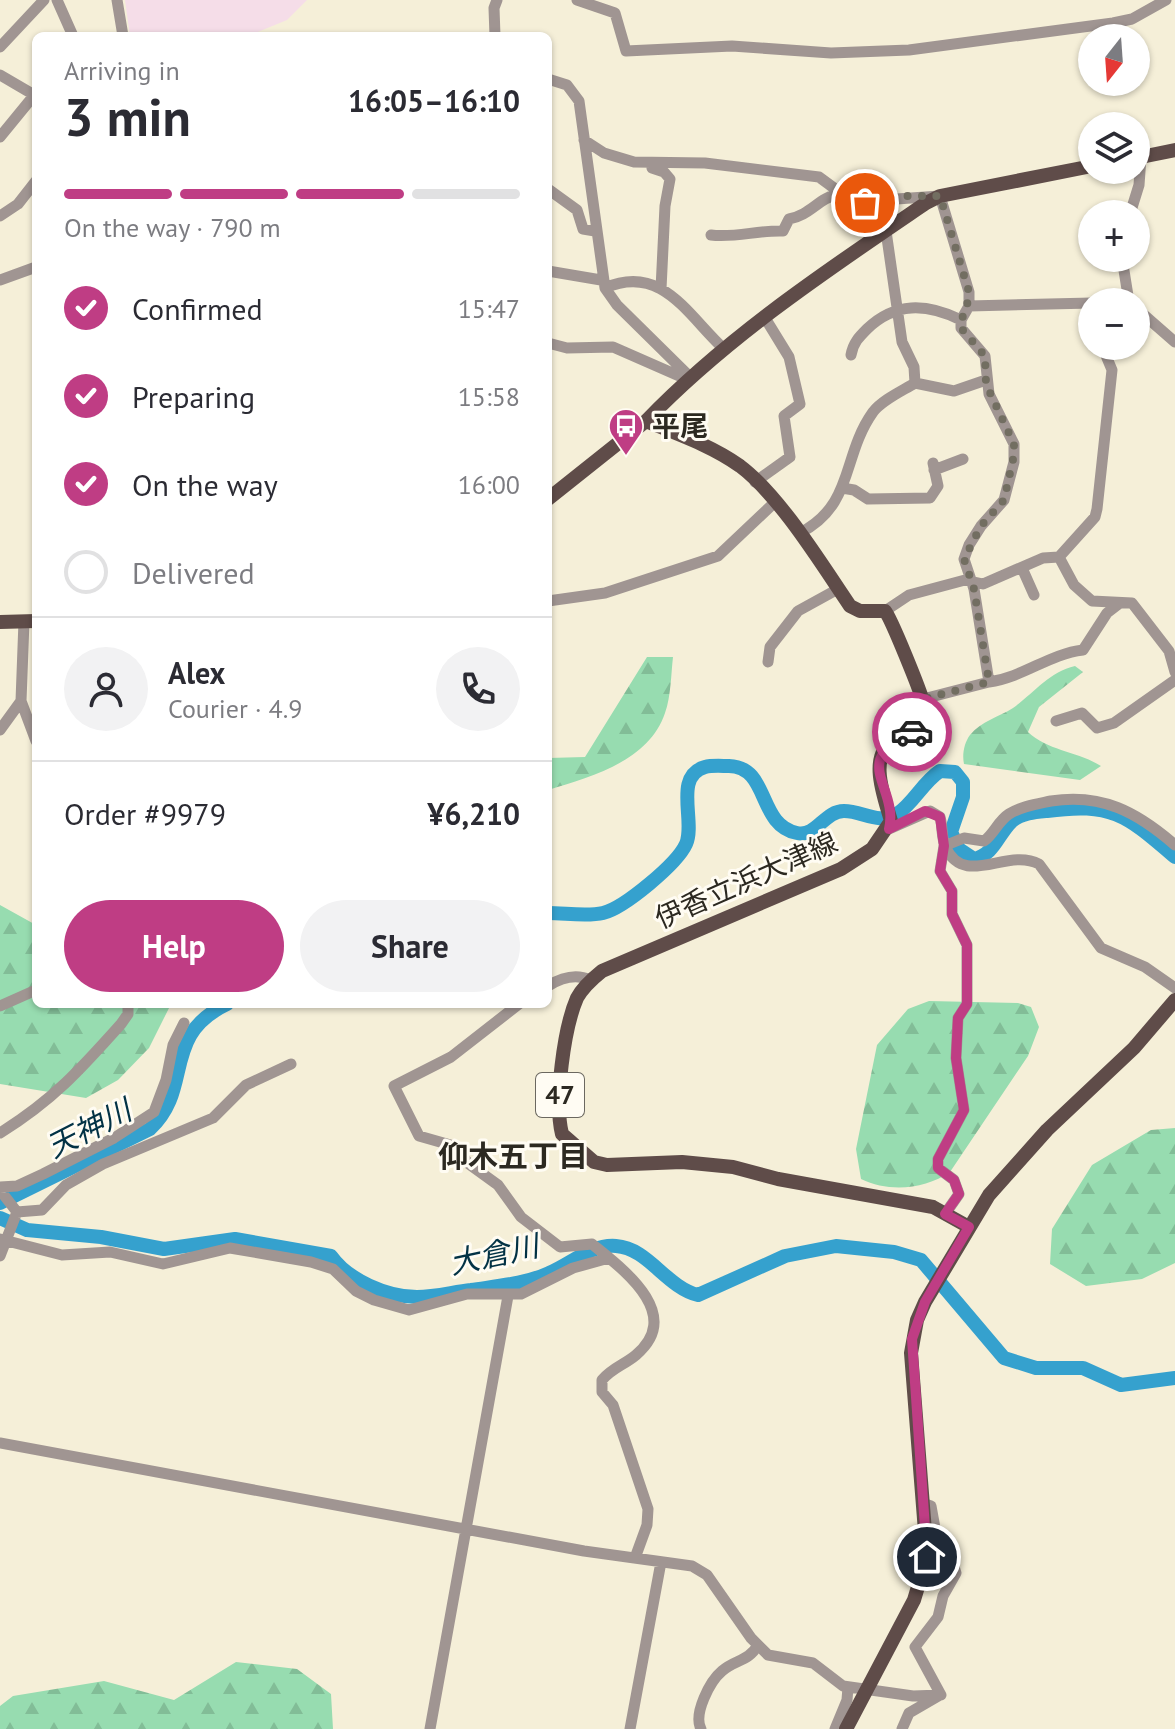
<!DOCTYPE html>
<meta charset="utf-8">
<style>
body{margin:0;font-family:"PT Sans","Noto Sans JP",sans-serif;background:#f2f2f3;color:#2b2b33;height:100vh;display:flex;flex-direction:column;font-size:30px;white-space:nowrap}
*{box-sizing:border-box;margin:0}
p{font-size:26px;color:#7c7c81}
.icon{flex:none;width:44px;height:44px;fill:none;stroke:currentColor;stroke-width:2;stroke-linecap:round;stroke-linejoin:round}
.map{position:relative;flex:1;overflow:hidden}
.details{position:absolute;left:32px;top:32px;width:520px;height:976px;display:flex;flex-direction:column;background:#fff;border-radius:12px;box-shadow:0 2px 6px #0004}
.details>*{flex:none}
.needle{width:52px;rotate:197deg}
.tools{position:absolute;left:1078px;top:24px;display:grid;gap:16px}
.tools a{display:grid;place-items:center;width:72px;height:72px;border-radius:50%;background:#fff;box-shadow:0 2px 6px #0004;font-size:40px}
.pin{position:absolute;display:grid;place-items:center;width:68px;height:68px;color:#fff;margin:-34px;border:4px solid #fff;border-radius:50%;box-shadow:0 2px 8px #0007}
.courier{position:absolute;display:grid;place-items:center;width:80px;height:80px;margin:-40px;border:6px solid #bf3d84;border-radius:50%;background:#fff;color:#222;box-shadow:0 2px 10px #0007}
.summary em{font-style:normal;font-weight:800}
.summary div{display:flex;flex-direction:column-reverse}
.summary{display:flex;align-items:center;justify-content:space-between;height:136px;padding:0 32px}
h1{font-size:52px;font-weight:800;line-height:60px}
.bar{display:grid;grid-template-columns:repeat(4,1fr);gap:12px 8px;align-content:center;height:96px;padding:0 32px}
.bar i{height:10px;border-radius:6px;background:#e1e1e2}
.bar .selected{background:#bf3d84}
.bar p{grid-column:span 4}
.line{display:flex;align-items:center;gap:20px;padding:0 32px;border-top:2px solid #e1e1e2}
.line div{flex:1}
.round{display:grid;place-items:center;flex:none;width:84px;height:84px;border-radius:42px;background:#f2f2f3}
ol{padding:0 32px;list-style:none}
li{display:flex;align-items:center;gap:24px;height:88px}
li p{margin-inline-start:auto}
li .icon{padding:8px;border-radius:50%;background:#bf3d84;color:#fff;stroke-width:4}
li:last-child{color:#7c7c81}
li i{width:44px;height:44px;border:4px solid #e1e1e2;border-radius:50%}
.cta{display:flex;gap:16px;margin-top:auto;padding:16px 32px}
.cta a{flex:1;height:92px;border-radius:48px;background:#bf3d84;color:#fff;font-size:32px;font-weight:800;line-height:92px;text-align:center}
.cta a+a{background:#f2f2f3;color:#2b2b33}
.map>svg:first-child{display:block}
.education{fill:#f5dde8}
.forest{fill:url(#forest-firs)}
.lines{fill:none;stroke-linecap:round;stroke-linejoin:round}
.river{stroke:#35a1ce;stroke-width:14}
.minor{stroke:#a09592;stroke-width:11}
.major{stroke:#5f4c49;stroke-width:14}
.done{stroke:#726e61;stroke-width:8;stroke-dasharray:0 14.4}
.route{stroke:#bf3d84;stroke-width:10}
.labels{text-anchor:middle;stroke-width:6;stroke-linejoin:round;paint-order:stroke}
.shield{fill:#fffcf3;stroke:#6b6860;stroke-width:2}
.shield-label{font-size:26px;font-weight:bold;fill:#2c2921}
.poi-label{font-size:28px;font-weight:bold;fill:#2c2921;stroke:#fffcf3;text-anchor:start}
.street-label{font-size:28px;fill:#2c2921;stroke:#fffcf3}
.water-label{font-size:30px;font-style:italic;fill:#023245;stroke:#fffcf3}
.neighbourhood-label{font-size:30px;font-weight:bold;fill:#2c2921;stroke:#fffcf3}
</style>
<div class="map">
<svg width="1175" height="1729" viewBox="0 0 1175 1729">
<defs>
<pattern id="forest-firs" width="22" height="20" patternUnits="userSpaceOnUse" patternTransform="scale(2)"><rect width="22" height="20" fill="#97dcb0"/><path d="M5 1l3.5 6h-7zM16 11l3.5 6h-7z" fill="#82bd97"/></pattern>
</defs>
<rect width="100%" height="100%" fill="#f5efd8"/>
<path class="education" d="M125 0H307L287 20 248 36H130Z"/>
<path class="forest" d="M647 657H673C671 674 671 696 665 713 649 761 591 777 548 790V758L585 757Z
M1075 666 1083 672 1039 707 1028 732C1048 751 1077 751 1101 766L1080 780 964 764C962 755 964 743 970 735 981 721 999 717 1013 708 1034 693 1049 672 1075 666Z
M0 905 36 925V1004H171L149 1048 118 1080 86 1098 0 1084Z
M929 1001 1018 1003 1031 1007 1039 1027 1028 1056 950 1172C925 1189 890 1193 861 1179L856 1149 877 1045 908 1009Z
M1175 1128V1263L1142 1279 1086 1286 1050 1264 1052 1229 1092 1165 1151 1130Z
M236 1662 297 1669 331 1694 333 1729H0V1706L13 1696 104 1681 174 1700Z"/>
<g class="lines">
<path class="river" d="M548 913C565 913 587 917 603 913 624 908 677 864 686 844 696 822 673 776 705 767 712 765 722 766 729 766 770 767 757 825 797 833 817 837 824 811 844 811 863 811 878 825 897 814 913 804 923 782 940 771L955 772 963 782V797L951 832 959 849 974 859C994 855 998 834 1012 821 1022 813 1036 812 1047 811 1113 802 1127 816 1175 857
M0 1203 150 1129C194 1088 160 1036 227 1004
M0 1218 27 1230 101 1237 164 1249 235 1239 331 1256C348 1280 387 1297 417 1297 435 1297 453 1292 471 1290 497 1286 525 1284 549 1273 571 1264 591 1244 616 1246 648 1248 666 1287 698 1295L785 1256 836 1246 894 1252 921 1260 1004 1358 1036 1368H1083L1121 1385 1175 1378"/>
<path class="minor" d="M57 0 73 36
M117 0 123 36
M577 0 615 13 626 51 732 46 831 53 909 50 1113 23 1132 19 1166 0
M495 36 494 8 497 0
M0 47 44 0
M0 75 36 96
M548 79 567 85 579 101 605 288 617 305 689 376
M0 137 36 93
M584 140 604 153 634 162 705 163 819 177 853 202 940 196 969 292V306L961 320V328L985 356 989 394 1014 444V462L1004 500 981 526 969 545 964 559 974 589 989 682 923 699
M652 168 664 172 670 179 665 206 661 289
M548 189 577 210 583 229 595 231
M1130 214 1139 185 1141 157
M0 216 18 204 36 181
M711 235C735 238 758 230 783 231L789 219C811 215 818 198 839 194
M1122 258 1129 302
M548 271 601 280
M0 280 36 267
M605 288C662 263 688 316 724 349
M1116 302H1129
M969 306 1092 303
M1136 308 1175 342
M548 343 567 348 613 347 686 379
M851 355C853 343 859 337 867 329 895 302 926 303 961 320
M915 383 954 391 986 380
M934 470 963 459
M755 482 790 457 784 416 800 404 789 357 765 318
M842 488 854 490 868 499 930 498 938 486 933 463
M800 533C855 504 841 457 873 412 882 400 902 391 915 383L914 367 902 342 886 231
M1059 557 1074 585 1092 601 1132 603 1169 651 1175 672
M1022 568 1034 595
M548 601 605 593 718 556 774 503
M885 611 909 595 965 580 983 584 1043 558 1059 557 1095 517 1097 509 1112 370 1102 346
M24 621 21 701 36 741
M768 662 770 647 798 611 838 589
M989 682C1024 677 1049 654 1083 650L1107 613 1120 603
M1056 721 1082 713 1097 728 1114 723 1175 680
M0 730 21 701
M889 829 930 811 940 817C943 827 941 839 946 848 965 888 1007 847 1039 864L1101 948 1145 967 1175 988
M548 986C561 978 575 973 590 980
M519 1004 451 1057 394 1086 419 1136 454 1146 469 1164 498 1185 521 1217 560 1247 592 1244C624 1270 684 1314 636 1355 624 1365 612 1368 602 1380V1392L613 1405 648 1509 647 1525 635 1558
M0 1006 36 990
M0 1133C53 1100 80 1070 121 1024L128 1014V1004
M0 1187 17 1186 43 1174 114 1138 154 1112 166 1080 173 1045 184 1023
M0 1190 17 1212 42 1210 66 1185 103 1164 213 1118 246 1085 291 1064
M945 1214 959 1194 954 1180 938 1168V1159L964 1110 956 1058 958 1018 967 1004V945L952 914V891L940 871 944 846 964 838 984 841C994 834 998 821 1009 814 1022 806 1037 804 1051 801 1102 793 1137 812 1175 845
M0 1239 62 1255 110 1252 163 1264 230 1248 311 1262 333 1269 356 1291 374 1300 409 1310 467 1294H521L573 1268 609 1258
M0 1256 17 1212
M0 1443 584 1551 692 1566 707 1575 751 1638 768 1655 813 1663 843 1686 913 1696 941 1695
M925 1504 931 1506 937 1539 952 1560 956 1573 943 1596 938 1617 915 1647 941 1695
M430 1729 508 1296
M630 1729 661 1562
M701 1729C693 1714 710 1681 722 1671 736 1659 748 1662 758 1645
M835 1729 847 1700 848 1687
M902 1729 909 1713 940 1695"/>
<path class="major" d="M1136 158 1175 150
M548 499 646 421
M0 622 36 621
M969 1227 933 1207 778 1179 733 1167 682 1162 607 1165 594 1162 562 1134C554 1102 564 1028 577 998 583 987 592 979 602 971L841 869 872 849 891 821C885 799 867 755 894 741 902 736 915 734 921 726 926 719 925 710 923 702 921 692 891 618 885 611H860L850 606C822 565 780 496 740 466 712 446 678 434 646 421 728 336 829 269 926 203L940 196 1092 166
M846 1729 914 1600 927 1557 911 1353 917 1320 925 1302 989 1195 1047 1130 1134 1048 1175 1000"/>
</g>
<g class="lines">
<path class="done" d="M865 203 904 196H940L969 292C969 306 961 314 961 328L985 356 986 384 1014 444V455L1004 500 981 526 964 559 974 589 989 682 923 699 922 725 912 732"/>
<path class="route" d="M912 732C848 762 899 786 889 829L925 811 940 817 944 846 940 871 952 891V914L967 945V1004L958 1018 956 1058 964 1110 938 1159V1168L954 1180 959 1194 945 1214 969 1227 925 1302 912 1339 927 1557"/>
</g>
<defs>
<g id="bus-pin" transform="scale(1.8)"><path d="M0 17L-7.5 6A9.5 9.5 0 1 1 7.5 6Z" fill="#bf3d84" stroke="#fffcf3"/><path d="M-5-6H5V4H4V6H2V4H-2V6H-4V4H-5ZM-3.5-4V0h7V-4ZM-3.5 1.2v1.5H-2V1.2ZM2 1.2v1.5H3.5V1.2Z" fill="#fff"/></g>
</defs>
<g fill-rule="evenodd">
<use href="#bus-pin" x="626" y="426"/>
</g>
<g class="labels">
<rect class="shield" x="536" y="1073" width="48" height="44" rx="6"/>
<g class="shield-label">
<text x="560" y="1104">47</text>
</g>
<g class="poi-label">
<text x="652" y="436">平尾</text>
</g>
<g class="street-label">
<text transform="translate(746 880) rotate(-24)" y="10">伊香立浜大津線</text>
</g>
<g class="water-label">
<text transform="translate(89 1129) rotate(-27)" y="10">天神川</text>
<text transform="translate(494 1255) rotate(-12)" y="10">大倉川</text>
</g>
<g class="neighbourhood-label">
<text x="513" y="1167">仰木五丁目</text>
</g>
</g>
</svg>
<div class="tools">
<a><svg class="needle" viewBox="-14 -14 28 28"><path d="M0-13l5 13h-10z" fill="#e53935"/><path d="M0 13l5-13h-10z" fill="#7c7c81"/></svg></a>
<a><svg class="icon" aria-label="layers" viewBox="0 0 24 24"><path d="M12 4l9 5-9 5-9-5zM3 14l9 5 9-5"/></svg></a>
<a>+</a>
<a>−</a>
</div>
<div class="pin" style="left:865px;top:203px;background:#ea580c"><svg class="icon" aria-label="bag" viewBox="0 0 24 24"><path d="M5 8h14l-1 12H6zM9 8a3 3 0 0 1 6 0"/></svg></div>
<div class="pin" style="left:927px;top:1557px;background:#1f2937"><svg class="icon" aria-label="home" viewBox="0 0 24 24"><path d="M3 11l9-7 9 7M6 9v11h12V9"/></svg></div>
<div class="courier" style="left:912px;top:732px"><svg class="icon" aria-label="car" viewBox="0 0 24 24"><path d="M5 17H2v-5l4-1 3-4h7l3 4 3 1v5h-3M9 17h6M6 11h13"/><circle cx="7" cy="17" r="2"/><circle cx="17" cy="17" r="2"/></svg></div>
<section class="details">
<div class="summary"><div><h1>3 min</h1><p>Arriving in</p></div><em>16:05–16:10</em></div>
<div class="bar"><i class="selected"></i><i class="selected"></i><i class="selected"></i><i></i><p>On the way · 790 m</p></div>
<ol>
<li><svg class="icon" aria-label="check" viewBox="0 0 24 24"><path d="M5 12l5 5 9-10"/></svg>Confirmed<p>15:47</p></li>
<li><svg class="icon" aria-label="check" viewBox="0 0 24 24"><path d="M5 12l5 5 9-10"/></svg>Preparing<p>15:58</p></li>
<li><svg class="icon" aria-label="check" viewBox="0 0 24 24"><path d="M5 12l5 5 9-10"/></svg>On the way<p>16:00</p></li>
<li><i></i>Delivered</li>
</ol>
<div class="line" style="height:144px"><a class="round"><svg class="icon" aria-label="person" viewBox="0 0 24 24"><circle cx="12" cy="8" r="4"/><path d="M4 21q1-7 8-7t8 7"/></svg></a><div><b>Alex</b><p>Courier · 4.9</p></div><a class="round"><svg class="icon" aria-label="phone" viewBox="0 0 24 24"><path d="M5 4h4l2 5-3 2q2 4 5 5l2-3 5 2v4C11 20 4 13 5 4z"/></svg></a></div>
<div class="line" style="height:104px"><div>Order #9979</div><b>¥6,210</b></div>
<div class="cta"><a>Help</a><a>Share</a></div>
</section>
</div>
